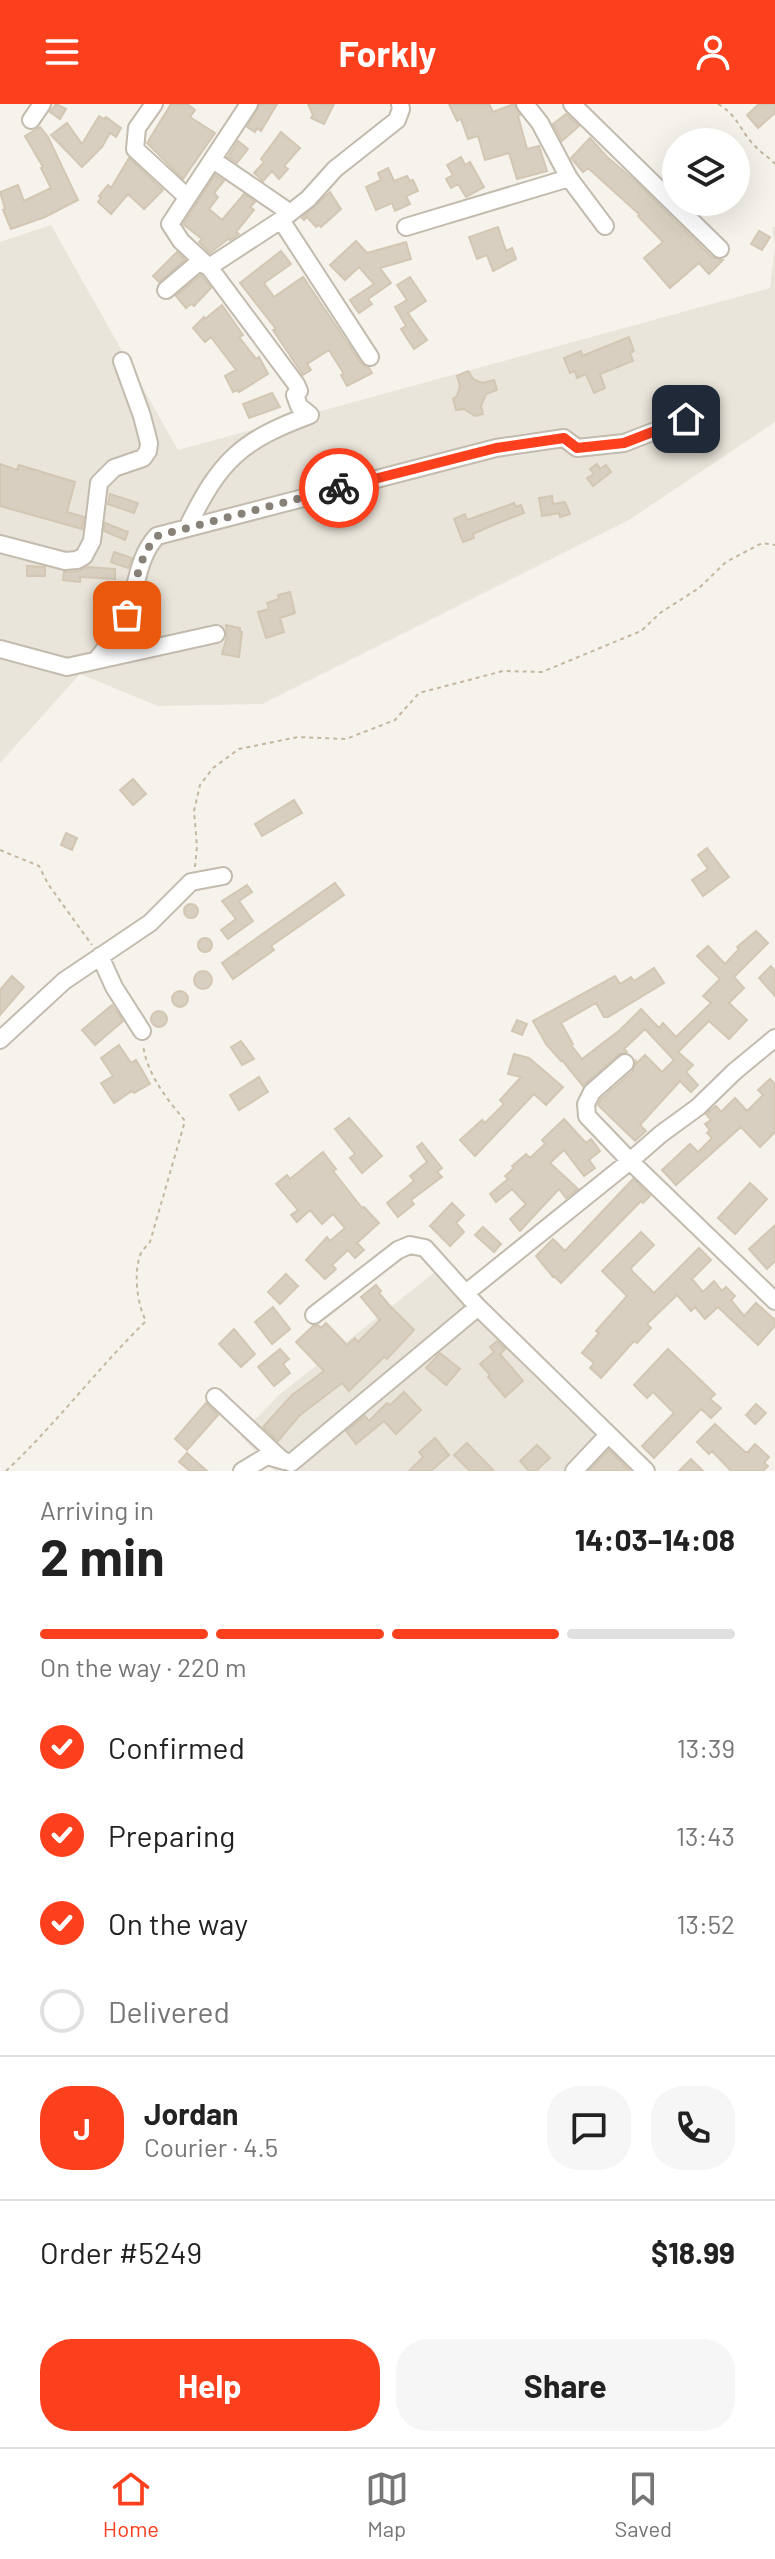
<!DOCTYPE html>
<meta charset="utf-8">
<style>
body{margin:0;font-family:Barlow,sans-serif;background:#f6f6f6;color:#222;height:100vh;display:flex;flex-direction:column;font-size:30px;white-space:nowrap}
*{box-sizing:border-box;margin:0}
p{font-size:26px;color:#767676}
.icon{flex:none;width:44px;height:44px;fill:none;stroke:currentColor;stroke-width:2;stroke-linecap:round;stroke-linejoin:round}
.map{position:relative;height:1367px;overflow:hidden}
.panel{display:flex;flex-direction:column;background:#fff;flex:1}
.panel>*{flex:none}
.buttons{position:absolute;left:662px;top:24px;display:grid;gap:16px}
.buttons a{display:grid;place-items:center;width:88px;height:88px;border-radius:50%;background:#fff;box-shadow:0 8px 32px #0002;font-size:40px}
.pin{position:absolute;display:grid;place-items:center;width:68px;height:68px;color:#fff;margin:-34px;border-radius:16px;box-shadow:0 4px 12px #0006}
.courier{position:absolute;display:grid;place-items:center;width:80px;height:80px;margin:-40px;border:6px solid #fc3f1d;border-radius:50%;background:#fff;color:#222;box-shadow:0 2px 10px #0007}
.overview em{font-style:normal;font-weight:700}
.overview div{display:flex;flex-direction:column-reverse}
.overview{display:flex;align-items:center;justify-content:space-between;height:136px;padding:0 40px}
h1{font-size:52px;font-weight:700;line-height:60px}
.bar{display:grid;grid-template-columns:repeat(4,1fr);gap:12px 8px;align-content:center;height:96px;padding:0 40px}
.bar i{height:10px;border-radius:6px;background:#e0e0e0}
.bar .current{background:#fc3f1d}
.bar p{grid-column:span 4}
.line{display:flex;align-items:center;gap:20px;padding:0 40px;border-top:2px solid #e0e0e0}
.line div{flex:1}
.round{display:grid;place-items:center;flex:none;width:84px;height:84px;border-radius:32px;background:#f6f6f6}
ol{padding:0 40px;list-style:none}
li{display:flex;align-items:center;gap:24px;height:88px}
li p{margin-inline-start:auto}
li .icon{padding:8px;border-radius:50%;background:#fc3f1d;color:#fff;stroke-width:4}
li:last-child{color:#767676}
li i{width:44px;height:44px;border:4px solid #e0e0e0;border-radius:50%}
.button{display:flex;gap:16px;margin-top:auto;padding:16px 40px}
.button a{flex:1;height:92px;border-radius:32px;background:#fc3f1d;color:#fff;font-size:32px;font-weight:700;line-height:92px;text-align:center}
.button a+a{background:#f6f6f6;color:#222}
header{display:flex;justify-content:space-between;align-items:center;height:104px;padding:0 40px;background:#fc3f1d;color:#fff;font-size:36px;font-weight:700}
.tabs{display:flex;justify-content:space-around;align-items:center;height:112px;border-top:2px solid #e0e0e0;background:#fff;font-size:22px;color:#767676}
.tabs a{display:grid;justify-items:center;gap:4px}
.tabs .current{color:#fc3f1d}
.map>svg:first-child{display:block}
.residential{fill:#eae5da}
.building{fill:#d8cfc1;stroke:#d3c7b4;stroke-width:2}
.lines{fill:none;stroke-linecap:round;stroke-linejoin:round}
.minor-casing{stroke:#c2bbae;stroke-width:20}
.path{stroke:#c4b79f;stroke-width:2;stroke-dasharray:4 4;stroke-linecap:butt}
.minor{stroke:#fff;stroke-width:16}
.done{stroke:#878178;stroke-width:8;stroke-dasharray:0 14.4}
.route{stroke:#fc3f1d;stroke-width:10}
</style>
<header><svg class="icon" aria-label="menu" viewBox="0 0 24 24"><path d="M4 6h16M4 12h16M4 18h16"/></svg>Forkly<svg class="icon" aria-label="person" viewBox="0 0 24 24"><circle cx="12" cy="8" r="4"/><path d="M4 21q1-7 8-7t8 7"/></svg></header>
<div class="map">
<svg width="775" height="1367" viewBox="0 0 775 1367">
<rect width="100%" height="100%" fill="#f6f3ec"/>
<path class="residential" d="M51 121 178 346 770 184 775 143 772 123H775V318L629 416 262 600 158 602 80 570 0 659V138Z
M444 1161 650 1367H275L240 1331 280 1290Z"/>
<path class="building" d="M56 0 66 5 60 15 50 8Z
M171 0H187L195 6 190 13 215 29 183 75 147 39Z
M260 0H277L261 27 257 24 255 28 247 23Z
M308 0H334L324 20 311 14 313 11Z
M449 0H489L493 8 514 0 520 11 518 12 527 45 539 42 547 67 517 75 509 49 485 56 478 32 468 35 461 15 457 17Z
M759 0H775V9L758 24 747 11Z
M566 10 579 22 562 37 553 20Z
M99 12 104 15 106 13 121 24 116 33 110 29 102 43 82 63 51 31 67 19 82 40Z
M40 23 48 33 78 96 45 113 11 125 3 106 5 105 0 88 18 81 24 97 51 84 41 64 43 63 25 32Z
M281 28 300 44 284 62 288 65 279 75 272 67 263 77 254 69 264 58 261 55Z
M590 34 607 53 633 75 712 153 723 156 709 170 699 159 670 184 644 154 663 138 638 112 640 111 588 64 583 68 571 54Z
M238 37 248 45 237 59 228 53Z
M461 53 465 61 470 58 484 83 466 93 458 80 451 84 446 75 453 71 447 61Z
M129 54 163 86 144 105 128 90 111 110 98 98 101 94 99 92 108 81 111 84Z
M388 64 394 77 407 72 410 77 413 76 418 87 406 92 410 100 395 107 392 99 376 106 366 83 381 76 378 69Z
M215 71 224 77 214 89 218 93 209 105 222 116 244 90 255 98 250 103 254 106 236 128 239 130 230 136 228 135 210 149 199 138 202 135 183 120Z
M330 88 341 105 321 123 319 121 316 123 307 113 304 116 302 114Z
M498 123 506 147 512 144 516 155 493 167 487 151 477 155 469 133Z
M759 127 770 133 762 146 751 140Z
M356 137 367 149 406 138 411 155 380 164 391 179 368 195 372 200 359 209 350 196 374 180 359 163 345 176 330 161Z
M281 147 291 160 264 179 274 193 303 173 361 259 369 264 372 269 347 282 341 271 344 270 329 246 307 260 311 266 303 271 273 226 276 225 240 179Z
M177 148 185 156 159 178 153 172Z
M201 171 211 184 194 202 191 200 186 204 176 192Z
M410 173 426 197 408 209 427 236 414 245 401 225 406 222 395 203 407 196 397 181Z
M222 201 243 231 239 233 256 255 259 253 268 270 239 288 238 286 233 288 225 272 236 266 211 233 205 238 193 224 204 213 205 215Z
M629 233 634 247 630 249 633 257 600 270 605 284 594 289 586 270 577 274 575 267 570 269 564 254 581 247 582 252Z
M468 267 473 275 482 279 494 276 497 286 486 290 481 302 483 310 475 312 464 305 456 306 453 295 457 292 460 282 457 272Z
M272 289 280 303 249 314 243 300Z
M0 360 17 366 19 361 75 378 67 408 84 413 82 425 0 402Z
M597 360 600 365 606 361 611 368 593 382 587 374 594 370 590 365Z
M110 390 138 399 134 409 108 400Z
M552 392 553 400 565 398 570 410 560 413 559 409 542 412 539 394Z
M514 399 516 403 521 401 524 409 493 421 473 430 474 434 463 438 454 415 465 410 467 416Z
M105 419 128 428 125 436 104 427Z
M114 448 132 454 128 464 111 458Z
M27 462 45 463V472H27Z
M86 463 115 465V475L80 473V478L63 476 64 468 79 467Z
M290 488 295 509 280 514 284 528 266 534 258 508 269 505 267 499 279 495 278 491Z
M226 521 240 524V528H242L239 553 222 550 227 533Z
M133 675 146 690 133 701 120 686Z
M294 696 302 709 262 732 255 720Z
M66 729 77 734 72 746 61 741Z
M707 744 729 773 703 792 692 776 708 765 698 751Z
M335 779 344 791 271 842 274 846 233 875 222 859 236 849 239 851 237 848Z
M247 781 252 788 239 797 253 817 228 835 221 826 236 815 222 797Z
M184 807a7 7 0 1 1 14 0a7 7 0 1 1-14 0Z
M756 827 768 839 734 873 744 884 729 899 747 916 729 935 709 917 678 948 693 961 686 968 698 981 691 988 680 977 640 1021 646 1027 635 1037 598 1001 601 995 633 967 636 957 637 959 645 951 662 968 674 956 645 925 624 945 627 948 618 951 583 982 562 956 561 957 546 940 533 917 615 872 620 880 631 873 634 877 654 864 664 879 608 913H604L596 899 561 919 573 940 571 941 582 955 620 926 641 905 659 924 663 919 676 933 711 899 703 892 720 875 697 852 708 842 725 860 739 845 737 843Z
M198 841a7 7 0 1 1 14 0a7 7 0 1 1-14 0Z
M771 862 775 867V892L759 874Z
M194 876a9 9 0 1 1 18 0a9 9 0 1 1-18 0Z
M12 872 24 883 0 911V886Z
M172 895a8 8 0 1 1 16 0a8 8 0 1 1-16 0Z
M112 901 123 917 95 941 82 926Z
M151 915a8 8 0 1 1 16 0a8 8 0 1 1-16 0Z
M517 916 527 920 522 931 512 927Z
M241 937 254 955 242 961 231 943Z
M119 941 131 959 136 956 150 980 134 989 132 987 114 999 101 979 113 972 101 954Z
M514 950 529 954 563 983 546 1001 534 990 475 1052 460 1036 482 1016 485 1019 504 1000 500 996 521 973 508 970Z
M259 973 268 988 239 1006 230 991Z
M770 975 775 980V1028L760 1043 741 1023 676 1081 662 1066 690 1040 698 1048 712 1034 707 1029 710 1026 705 1020 711 1016 706 1010 716 1002 721 1008 735 994 747 1007 763 991 758 986Z
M349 1014 382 1052 362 1069 350 1054 355 1050 335 1025Z
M564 1015 586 1039 591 1035 600 1047 589 1056 595 1064 584 1072 564 1046 550 1059 578 1085 566 1094 559 1085 520 1127 510 1115 526 1100 512 1085 496 1098 490 1090 508 1075 505 1072 514 1064 512 1062 526 1050 530 1054 545 1040 542 1036Z
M422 1039 442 1064 437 1068 442 1073 411 1096 414 1100 398 1113 387 1099 414 1077 410 1072 427 1058 417 1043Z
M323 1048 336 1065 333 1067 362 1104 364 1103 379 1119 357 1139 364 1146 355 1154 348 1146 332 1161 336 1165 325 1175 306 1156 327 1133 330 1137 345 1124 333 1110 322 1120 310 1106 297 1118 291 1111 298 1106 276 1080 287 1071 290 1075Z
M633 1075 650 1092 643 1099 641 1097 561 1179 554 1172 553 1173 536 1152 553 1135 565 1147Z
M750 1079 767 1095 735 1130 718 1114Z
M452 1099 464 1111 456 1119 464 1128 450 1142 430 1122Z
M775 1121V1157L767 1165 749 1145Z
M483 1123 501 1140 494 1148 475 1131Z
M641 1128 654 1141 631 1164 632 1167 654 1189 699 1144 711 1156 692 1175 703 1188 714 1177 722 1187 726 1183 735 1192 731 1196 744 1212 756 1199 775 1216V1222L758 1241 718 1203 705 1215 695 1203 691 1207 677 1191 647 1220 651 1224 637 1239 634 1237 601 1274 590 1264 594 1259 582 1249 599 1229 596 1227 627 1192 602 1167Z
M286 1170 298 1182 280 1200 268 1188Z
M376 1181 381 1187 379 1189 390 1202 414 1226 387 1255 384 1253 349 1287 342 1279 299 1312 278 1337 263 1323 292 1291 324 1267 296 1238 313 1222 318 1221 321 1224 326 1219 347 1241 355 1234 358 1238 380 1216 361 1193Z
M273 1203 290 1225 272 1240 255 1218Z
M234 1225 255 1250 241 1263 219 1240Z
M497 1237 505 1245 500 1250 523 1277 505 1293 488 1273 490 1271 480 1260 494 1248 490 1243Z
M280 1245 289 1255 283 1260 290 1269 274 1282 258 1263Z
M668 1245 715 1290 710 1295 721 1304 711 1314 701 1305 654 1354 642 1342 674 1309 653 1288 647 1294 634 1281Z
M440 1249 460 1265 446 1281 426 1264Z
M404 1288 421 1306 396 1330 384 1317 356 1340 346 1327 365 1312 369 1317 387 1299 390 1301Z
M206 1299 218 1311 187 1346 175 1335Z
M756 1300 766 1309 755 1320 746 1311Z
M715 1320 745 1348H748L755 1340 769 1353 764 1359 768 1362 763 1367H731L712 1347 709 1350 697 1338Z
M435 1334 449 1351 431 1367H409L423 1353 419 1348Z
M467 1339 494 1367H470L454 1351Z
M537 1341 550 1354 536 1367H529L520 1357Z
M609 1346 630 1367H589Z
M187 1349 207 1367H190L179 1358Z
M691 1355 703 1367H679Z"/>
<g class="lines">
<g class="minor-casing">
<path id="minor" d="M154 0 137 24 135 45 186 92
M249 0 170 120 181 137 209 163 296 280 299 287 295 291 299 302 310 311
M572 0 720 145
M31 16 42 0
M213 56 289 108
M569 74 605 122
M281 116 370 253
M406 123 569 74 540 19 525 0
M166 186 199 158 209 163 281 116 308 95 335 65 397 16 401 5 400 0
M188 422C220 356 242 336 310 311
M0 440 65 457 77 456 84 452 92 437 99 379 114 364 143 354 148 347 149 339 142 312 122 257
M0 545 67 563 216 530
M97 555C108 541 122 525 128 508 137 482 138 452 157 432L496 344 564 334 577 344 624 339 686 315
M100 852 114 883 142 927
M0 936 64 877 150 819 191 778 223 772
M625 959 592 988 586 1000 587 1012 630 1057 775 1197
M466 1189 630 1057 661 1030 698 1003 734 968 775 934
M314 1211 398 1146 410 1141 425 1144 478 1203 646 1367
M215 1293 281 1355
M291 1359 478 1203
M242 1367 267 1352 285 1357
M574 1367 608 1331"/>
</g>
<path class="path" d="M718 0C739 12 740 28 756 43 762 50 769 53 775 60
M0 746 39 762 48 780 92 841
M195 763 197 742 194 707 200 681 213 664 239 645 298 633 346 635 395 616 419 589 503 567 542 568 641 527 660 509 699 484 726 458 762 439 775 441
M6 1367C56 1320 97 1265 146 1217 137 1200 133 1168 141 1149 143 1145 147 1142 150 1138L185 1017C167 995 146 969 143 940"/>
<use href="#minor" class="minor"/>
</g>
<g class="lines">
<path class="done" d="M127 511C135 484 138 453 157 432L339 384"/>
<path class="route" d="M339 384 496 344 564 334 577 344 624 339 686 315"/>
</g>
</svg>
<div class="buttons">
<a><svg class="icon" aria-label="layers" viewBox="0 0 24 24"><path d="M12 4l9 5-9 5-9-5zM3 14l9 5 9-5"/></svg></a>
</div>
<div class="pin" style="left:127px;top:511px;background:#ea580c"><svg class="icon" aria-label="bag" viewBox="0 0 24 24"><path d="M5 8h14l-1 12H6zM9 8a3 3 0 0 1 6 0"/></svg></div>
<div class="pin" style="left:686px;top:315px;background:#1f2937"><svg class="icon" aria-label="home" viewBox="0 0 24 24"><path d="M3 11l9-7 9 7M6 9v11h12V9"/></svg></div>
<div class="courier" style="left:339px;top:384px"><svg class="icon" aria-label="bike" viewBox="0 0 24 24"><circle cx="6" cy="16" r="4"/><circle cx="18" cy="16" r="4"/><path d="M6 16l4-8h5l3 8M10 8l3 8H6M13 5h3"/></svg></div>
</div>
<section class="panel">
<div class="overview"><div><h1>2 min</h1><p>Arriving in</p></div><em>14:03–14:08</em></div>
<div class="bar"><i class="current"></i><i class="current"></i><i class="current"></i><i></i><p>On the way · 220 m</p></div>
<ol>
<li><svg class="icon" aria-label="check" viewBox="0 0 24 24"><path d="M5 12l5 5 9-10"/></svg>Confirmed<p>13:39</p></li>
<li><svg class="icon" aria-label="check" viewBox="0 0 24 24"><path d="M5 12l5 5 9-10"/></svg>Preparing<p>13:43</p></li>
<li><svg class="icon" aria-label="check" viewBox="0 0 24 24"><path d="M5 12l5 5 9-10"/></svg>On the way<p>13:52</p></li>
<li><i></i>Delivered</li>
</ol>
<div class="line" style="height:144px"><b class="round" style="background:#fc3f1d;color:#fff">J</b><div><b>Jordan</b><p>Courier · 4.5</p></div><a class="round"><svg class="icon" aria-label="chat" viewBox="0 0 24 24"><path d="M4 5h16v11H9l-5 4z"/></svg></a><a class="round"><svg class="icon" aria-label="phone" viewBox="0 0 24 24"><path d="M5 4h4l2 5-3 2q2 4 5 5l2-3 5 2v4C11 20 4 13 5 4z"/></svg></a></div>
<div class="line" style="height:104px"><div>Order #5249</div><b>$18.99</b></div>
<div class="button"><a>Help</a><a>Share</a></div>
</section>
<nav class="tabs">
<a class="current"><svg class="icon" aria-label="home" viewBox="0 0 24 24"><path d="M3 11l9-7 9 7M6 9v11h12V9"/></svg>Home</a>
<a><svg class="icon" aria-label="map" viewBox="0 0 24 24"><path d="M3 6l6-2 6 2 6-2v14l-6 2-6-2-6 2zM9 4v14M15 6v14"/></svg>Map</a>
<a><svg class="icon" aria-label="saved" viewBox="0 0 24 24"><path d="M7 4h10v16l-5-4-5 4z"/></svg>Saved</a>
</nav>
